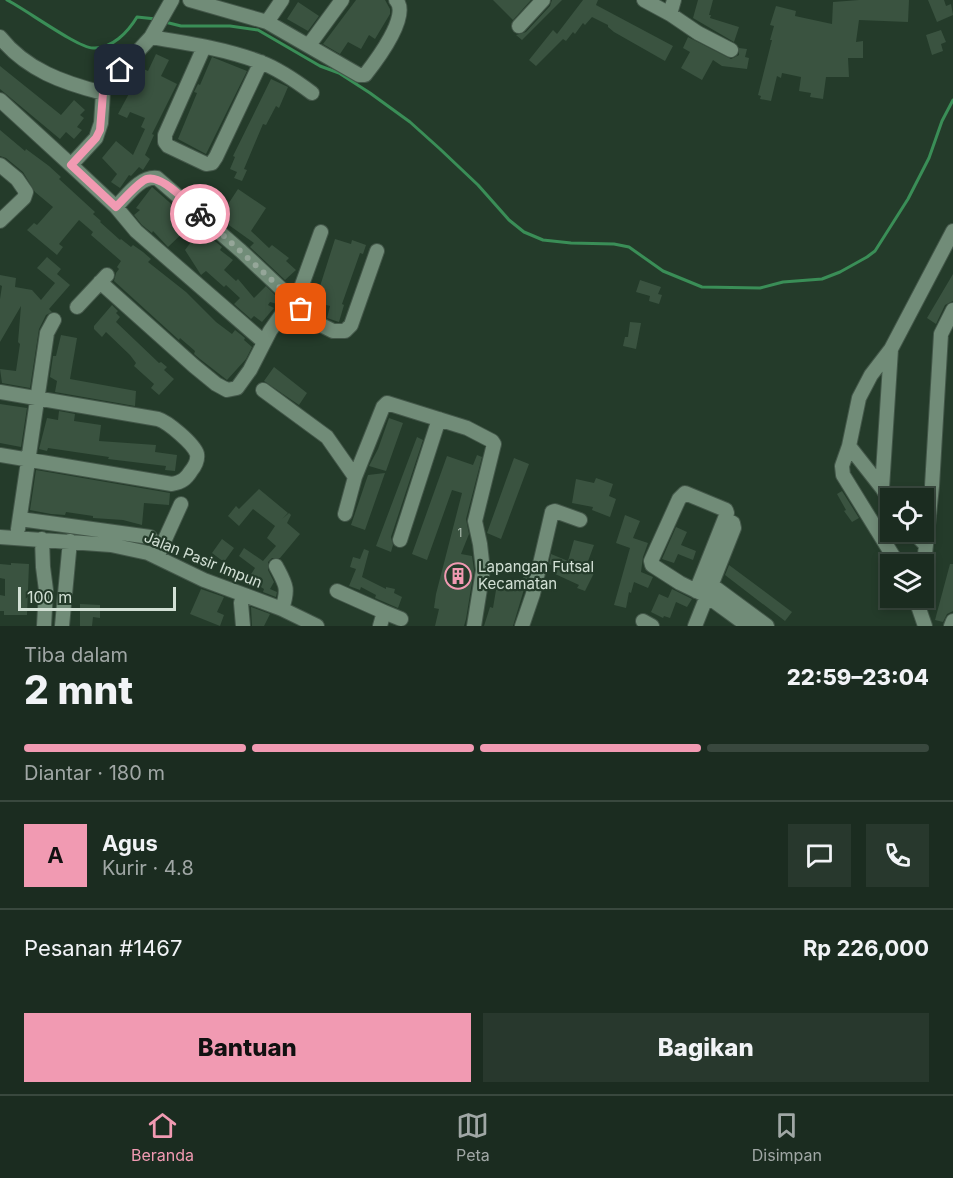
<!DOCTYPE html>
<html lang="id">
<meta charset="utf-8">
<style>
body{margin:0;font-family:Inter,sans-serif;background:#28382d;color:#f1f3f6;height:100vh;display:flex;flex-direction:column;font-size:22px;white-space:nowrap}
*{box-sizing:border-box;margin:0}
p{font-size:20px;color:#a0a7a5}
.icon{flex:none;width:33px;height:33px;fill:none;stroke:currentColor;stroke-width:2;stroke-linecap:round;stroke-linejoin:round}
.map{position:relative;height:626px;overflow:hidden}
.side{display:flex;flex-direction:column;background:#1b2c20;flex:1}
.side>*{flex:none}
.fabs{position:absolute;left:880px;top:488px;display:grid;gap:12px}
.fabs a{display:grid;place-items:center;width:54px;height:54px;border-radius:0px;background:#1b2c20;box-shadow:0 3px 9px #0003,0 0 0 2px #39483e;font-size:30px}
.scale{position:absolute;left:18px;bottom:15px;width:158px;box-sizing:border-box;padding-left:6px;border:3px solid #d2e0d5;border-top:0;font-size:16px;line-height:21px;white-space:nowrap;color:#d2e0d5;-webkit-text-stroke:4px #243b2a;paint-order:stroke}
.pin{position:absolute;display:grid;place-items:center;width:51px;height:51px;color:#fff;margin:-26px;border-radius:12px;box-shadow:0 3px 9px #0006}
.courier{position:absolute;display:grid;place-items:center;width:60px;height:60px;margin:-30px;border:4px solid #f19ab2;border-radius:50%;background:#fff;color:#222;box-shadow:0 2px 8px #0007}
.overview em{font-style:normal;font-weight:800}
.overview div{display:flex;flex-direction:column-reverse}
.overview{display:flex;align-items:center;justify-content:space-between;height:102px;padding:0 24px}
h1{font-size:39px;font-weight:800;line-height:45px}
.bar{display:grid;grid-template-columns:repeat(4,1fr);gap:9px 6px;align-content:center;height:72px;padding:0 24px}
.bar i{height:8px;border-radius:4px;background:#39483e}
.bar .on{background:#f19ab2}
.bar p{grid-column:span 4}
.line{display:flex;align-items:center;gap:15px;padding:0 24px;border-top:2px solid #39483e}
.line div{flex:1}
.round{display:grid;place-items:center;flex:none;width:63px;height:63px;border-radius:0px;background:#28382d}
.action{display:flex;gap:12px;margin-top:auto;padding:12px 24px}
.action a{flex:1;height:69px;border-radius:0px;background:#f19ab2;color:#111;font-size:24px;font-weight:800;line-height:69px;text-align:center}
.action a+a{background:#28382d;color:#f1f3f6}
.dock{display:flex;justify-content:space-around;align-items:center;height:84px;border-top:2px solid #39483e;background:#1b2c20;font-size:16px;color:#a0a7a5}
.dock a{display:grid;justify-items:center;gap:3px}
.dock .on{color:#f19ab2}
.map>svg:first-child{display:block}
.lines{fill:none;stroke-linecap:round;stroke-linejoin:round}
.stream{stroke:#3a8e57;stroke-width:3}
.building{fill:#3a5340}
.minor-casing{stroke:#435749;stroke-width:16}
.minor{stroke:#718c78;stroke-width:14}
.done{stroke:#95a699;stroke-width:6;stroke-dasharray:0 10.8}
.route{stroke:#f19ab2;stroke-width:8}
.labels{text-anchor:middle;stroke-width:4.5;stroke-linejoin:round;paint-order:stroke}
.number-label{font-size:12px;fill:#acbdb0}
.street-label{font-size:15px;fill:#d2e0d5;stroke:#243b2a}
.poi-label{font-size:15px;fill:#d2e0d5;stroke:#243b2a;text-anchor:start}
</style>
<div class="map">
<svg width="953" height="626" viewBox="0 0 953 626">
<rect width="100%" height="100%" fill="#243b2a"/>
<g class="lines">
<path class="stream" d="M7 0C25 9 78 48 93 48 112 49 128 32 137 17L156 19
M165 22 181 26H230L258 30 320 66 339 73 370 93 410 122 440 149 478 185 509 220 524 232 543 240 571 243 614 244 629 247 663 271 702 287 760 288 783 282 822 279 840 272 867 257 875 251 908 199 929 158 942 121 953 100"/>
</g>
<path class="building" d="M356 0H385L390 9V14L375 39 369 35 361 49 348 42 340 54 323 44Z
M493 0H531L513 20Z
M552 0H562L522 40 516 35 526 32 550 6Z
M583 0H598L596 5 673 46 665 61 614 32 608 27V25L592 17 585 25 583 23 575 34 573 32 566 41 563 39 536 66 529 60 553 30 557 34Z
M698 0H713L709 15H711L710 18 739 27 734 42 693 18Z
M859 0H909L908 22 859 20 856 42 863 41V58H848L849 77H826L823 99 810 97 811 93 799 91 801 77 782 73 781 78 777 76 771 101 760 99 761 96 758 95 772 40H770L774 26 770 25 776 6 796 11 795 16 832 24 833 2Z
M928 0H944L946 6 951 4 953 15 937 22Z
M298 2 319 16 308 31 287 19Z
M941 30 946 42 941 44 943 51 932 55 926 35Z
M688 37 731 59 739 55V48L747 49 745 57 749 58 747 69 722 66 713 60 702 80 681 68 690 52 683 48Z
M156 54 169 60 161 76 177 84 152 134 154 135 145 155 150 159 143 170 139 167 131 176 129 175 120 188 111 182 117 174 102 158 116 141 133 155 145 129 141 127 145 118 130 112 127 118 118 114 132 88 139 67 148 71Z
M212 57 247 71 206 154 178 139 197 93 194 92 198 84 200 85Z
M0 66 61 115 74 100 85 110 80 115 84 118 77 127 82 130 74 139 66 132 60 139 0 89Z
M271 79 288 87 279 108 276 106 266 125 263 124 244 169 247 170 242 181 234 178 237 172 230 169 235 157 233 156Z
M0 130 25 151 26 149 49 166 61 177 59 179 95 212 93 214 101 221 100 222 120 240 121 239 131 247 133 245 143 252 151 259 148 262 186 292 216 322 232 334 235 330 245 338 244 340 252 347 246 359 227 380 200 359 194 354 195 351 180 338 179 340 114 281 116 273 119 269 117 267 121 261 91 235 93 232 79 220 59 244 63 247 57 255 27 230 34 223 37 225 53 207 35 192 23 172 6 158 0 156Z
M152 187 193 223 168 247 153 231 152 233 142 225 134 215 140 210 136 208Z
M238 189 266 208 251 231 269 248 272 245 289 258 286 261 296 270 285 280 250 247 254 243 219 218Z
M200 230 210 240 211 238 222 247 220 250 233 260 224 270 236 281 238 279 254 298 266 286 278 298 277 304 270 302 268 305 274 308 262 322 254 316 251 319 234 304 240 298 226 285 224 287 206 271 201 275 185 250Z
M335 239 351 244 352 240 366 245 363 254 360 253 342 304 344 305 339 322 327 318 330 306 315 302Z
M47 257 61 269 57 274 70 285 49 309 52 312 46 315 39 329 30 388 2 383 0 369 16 371 20 344 18 342 21 306 0 342V299L2 286 0 285V275L16 278 15 287 32 290 41 300 55 283 37 268Z
M953 274V301L945 305 936 324 927 318Z
M640 280 661 287 658 294 662 295 659 304 649 301 650 296 636 292Z
M112 305 118 311 116 313 120 317 116 322 159 363 161 362 167 367 164 370 174 379 159 395 151 388 154 384 134 366 136 363 130 355 106 332 102 337 94 329V326Z
M630 322 641 323 636 349 623 346 625 337H628Z
M61 335 77 338 70 379 136 391 135 406 55 392 57 381 50 377 53 356H56Z
M274 367 307 393 299 405 264 381Z
M0 404 27 408 21 447 0 443Z
M59 411 75 414 74 421 101 425 99 441 156 445 155 452 177 455 175 471 165 470 166 466 108 459 109 457 48 448 47 451 39 449 47 418 58 420Z
M389 418 403 423 386 471 369 466 378 449Z
M417 437 423 440 391 537 393 545 391 552 376 546Z
M477 455 482 457 466 519 469 534 461 554 472 556 474 570 466 619 464 626H435L439 609 434 608 436 594 462 493 452 490 427 560 412 554 447 456 473 465Z
M514 458 529 464 501 539 487 533Z
M36 470 170 493 169 505 144 503 142 525 123 520 93 518V516L66 512 65 515 51 514 30 510Z
M385 473 365 530 351 525 368 475Z
M596 478 613 484 609 496 616 499 610 517 592 510 593 507 572 503 576 479 594 483Z
M259 489 288 513 282 519 289 513 291 515 287 523 300 534 280 558H272L268 562V570L274 582 270 589 277 592 276 597 263 592 264 589 248 579 255 568 239 556 244 548 263 561 276 546 267 538 275 526 253 509 239 526 228 516 236 506 239 509Z
M842 491 859 518 852 522 844 511 846 510 837 494Z
M625 515 640 521 633 538 648 543 643 557 641 572 653 577 648 588 634 582 631 593 629 592 626 608 614 605 630 548 616 543Z
M676 527 687 532 681 545 696 551 693 560 678 554 674 563 662 559Z
M222 539 234 548 224 562 212 553Z
M574 540 594 545 587 564 593 566 591 570 595 571 585 591 577 588 579 585 553 573 555 567 549 564 551 554 568 561Z
M364 549 369 551 362 577 386 589V587L395 589 394 593 402 597 398 608 375 598 376 595 361 587 360 590 349 586 356 569 350 567 353 557 360 559Z
M11 563 29 564 27 615H4V611H0V595L5 596V579L0 578V564L11 565Z
M950 564H953V611L947 614 943 622 935 620Z
M729 565 792 612 785 621 725 575Z
M524 575 528 576 513 626H484L490 607 493 608 497 584 520 588Z
M201 589 224 597 217 612 224 615 220 626 190 614Z
M672 589 692 599 687 607 676 602 670 618 664 616 663 618 651 612 659 594 668 598Z
M80 604 100 605V618L93 617 92 626H80Z
M251 607 270 614 264 626H252Z"/>
<g class="lines">
<g class="minor-casing">
<path id="minor" d="M190 0 267 22 359 75H365C376 61 411 15 396 0
M644 0 670 14
M674 0 670 14 698 33 731 50
M267 22 282 0
M519 26 543 0
M0 37C26 70 64 83 103 93
M151 37C187 43 226 49 260 62 279 69 296 81 312 93
M309 45 342 0
M204 47 165 135V142L168 146 206 164 212 163 216 157 261 62
M0 100 71 165 116 207 136 231 264 342
M0 165 17 179 26 192 24 198 0 221
M71 165 96 138 101 123 103 93 109 83 151 37 172 0
M116 207C127 196 140 176 157 178L241 251 288 295
M321 232 298 296 301 308 311 320 333 331H345L351 325 377 251
M100 282 194 366 216 384 227 390 237 388 250 370 270 331 284 311 288 295
M77 307 107 275
M891 349 871 375 859 398 849 446 842 466 843 475 898 564
M263 390 327 437 355 477
M0 392 158 419C168 422 194 444 197 454 198 460 195 466 191 471 186 479 182 482 172 484L0 455
M849 446 882 488
M891 503 882 488 891 349 953 231
M345 514 355 477 383 407 387 403 467 428 492 441 494 444 475 521 480 544 483 570 474 626
M20 519 150 537
M18 529 47 333 54 320
M912 531 925 544
M0 537 111 545 148 553 204 580 282 609 317 626
M42 539 43 567 46 590 44 626
M400 540 439 419
M157 557 181 504
M924 564 932 486 941 334 953 310
M276 566C286 585 289 588 282 609
M706 581 767 626
M337 591 384 612 380 626
M696 591 727 513 726 510 685 493 679 499 651 561 652 565 680 583 707 596 748 626
M243 595 241 603 243 626
M915 597 925 626
M384 612 401 619
M643 621 652 626
M62 626 70 541
M522 626 533 594 552 512 555 511 580 520
M695 626 734 528 733 523 726 520
M951 626 953 621"/>
</g>
<use href="#minor" class="minor"/>
</g>
<g class="lines">
<path class="done" d="M200 214 288 295 298 296 301 309"/>
<path class="route" d="M120 70 103 93 100 130 96 138 71 165 116 207C124 199 133 188 143 181 158 169 188 204 200 214"/>
</g>
<defs>
<g id="building-ring" transform="scale(1.35)"><circle r="9.5" fill="#243b2a" stroke="#f19ab2" stroke-width="1.5"/><path d="M-4-6H4V6H1V3H-1V6H-4ZM-2.5-4.3h1.7v1.8h-1.7ZM.8-4.3h1.7v1.8H.8ZM-2.5-1h1.7V.8h-1.7ZM.8-1h1.7V.8H.8Z" fill="#f19ab2"/></g>
</defs>
<g fill-rule="evenodd">
<use href="#building-ring" x="458" y="576"/>
</g>
<g class="labels">
<g class="number-label">
<text x="460" y="537">1</text>
</g>
<g class="street-label">
<text transform="translate(203 560) rotate(22)" y="5">Jalan Pasir Impun</text>
</g>
<g class="poi-label">
<text x="478" y="572">Lapangan Futsal<tspan x="478" dy="17">Kecamatan</tspan></text>
</g>
</g>
</svg>
<div class="fabs">
<a><svg class="icon" aria-label="locate" viewBox="0 0 24 24"><circle cx="12" cy="12" r="6"/><path d="M12 2v4M12 18v4M2 12h4M18 12h4"/></svg></a>
<a><svg class="icon" aria-label="layers" viewBox="0 0 24 24"><path d="M12 4l9 5-9 5-9-5zM3 14l9 5 9-5"/></svg></a>
</div>
<div class="scale">100 m</div>
<div class="pin" style="left:301px;top:309px;background:#ea580c"><svg class="icon" aria-label="bag" viewBox="0 0 24 24"><path d="M5 8h14l-1 12H6zM9 8a3 3 0 0 1 6 0"/></svg></div>
<div class="pin" style="left:120px;top:70px;background:#1f2937"><svg class="icon" aria-label="home" viewBox="0 0 24 24"><path d="M3 11l9-7 9 7M6 9v11h12V9"/></svg></div>
<div class="courier" style="left:200px;top:214px"><svg class="icon" aria-label="bike" viewBox="0 0 24 24"><circle cx="6" cy="16" r="4"/><circle cx="18" cy="16" r="4"/><path d="M6 16l4-8h5l3 8M10 8l3 8H6M13 5h3"/></svg></div>
</div>
<section class="side">
<div class="overview"><div><h1>2 mnt</h1><p>Tiba dalam</p></div><em>22:59–23:04</em></div>
<div class="bar"><i class="on"></i><i class="on"></i><i class="on"></i><i></i><p>Diantar · 180 m</p></div>
<div class="line" style="height:108px"><b class="round" style="background:#f19ab2;color:#111">A</b><div><b>Agus</b><p>Kurir · 4.8</p></div><a class="round"><svg class="icon" aria-label="chat" viewBox="0 0 24 24"><path d="M4 5h16v11H9l-5 4z"/></svg></a><a class="round"><svg class="icon" aria-label="phone" viewBox="0 0 24 24"><path d="M5 4h4l2 5-3 2q2 4 5 5l2-3 5 2v4C11 20 4 13 5 4z"/></svg></a></div>
<div class="line" style="height:78px"><div>Pesanan #1467</div><b>Rp 226,000</b></div>
<div class="action"><a>Bantuan</a><a>Bagikan</a></div>
</section>
<nav class="dock">
<a class="on"><svg class="icon" aria-label="home" viewBox="0 0 24 24"><path d="M3 11l9-7 9 7M6 9v11h12V9"/></svg>Beranda</a>
<a><svg class="icon" aria-label="map" viewBox="0 0 24 24"><path d="M3 6l6-2 6 2 6-2v14l-6 2-6-2-6 2zM9 4v14M15 6v14"/></svg>Peta</a>
<a><svg class="icon" aria-label="saved" viewBox="0 0 24 24"><path d="M7 4h10v16l-5-4-5 4z"/></svg>Disimpan</a>
</nav>
